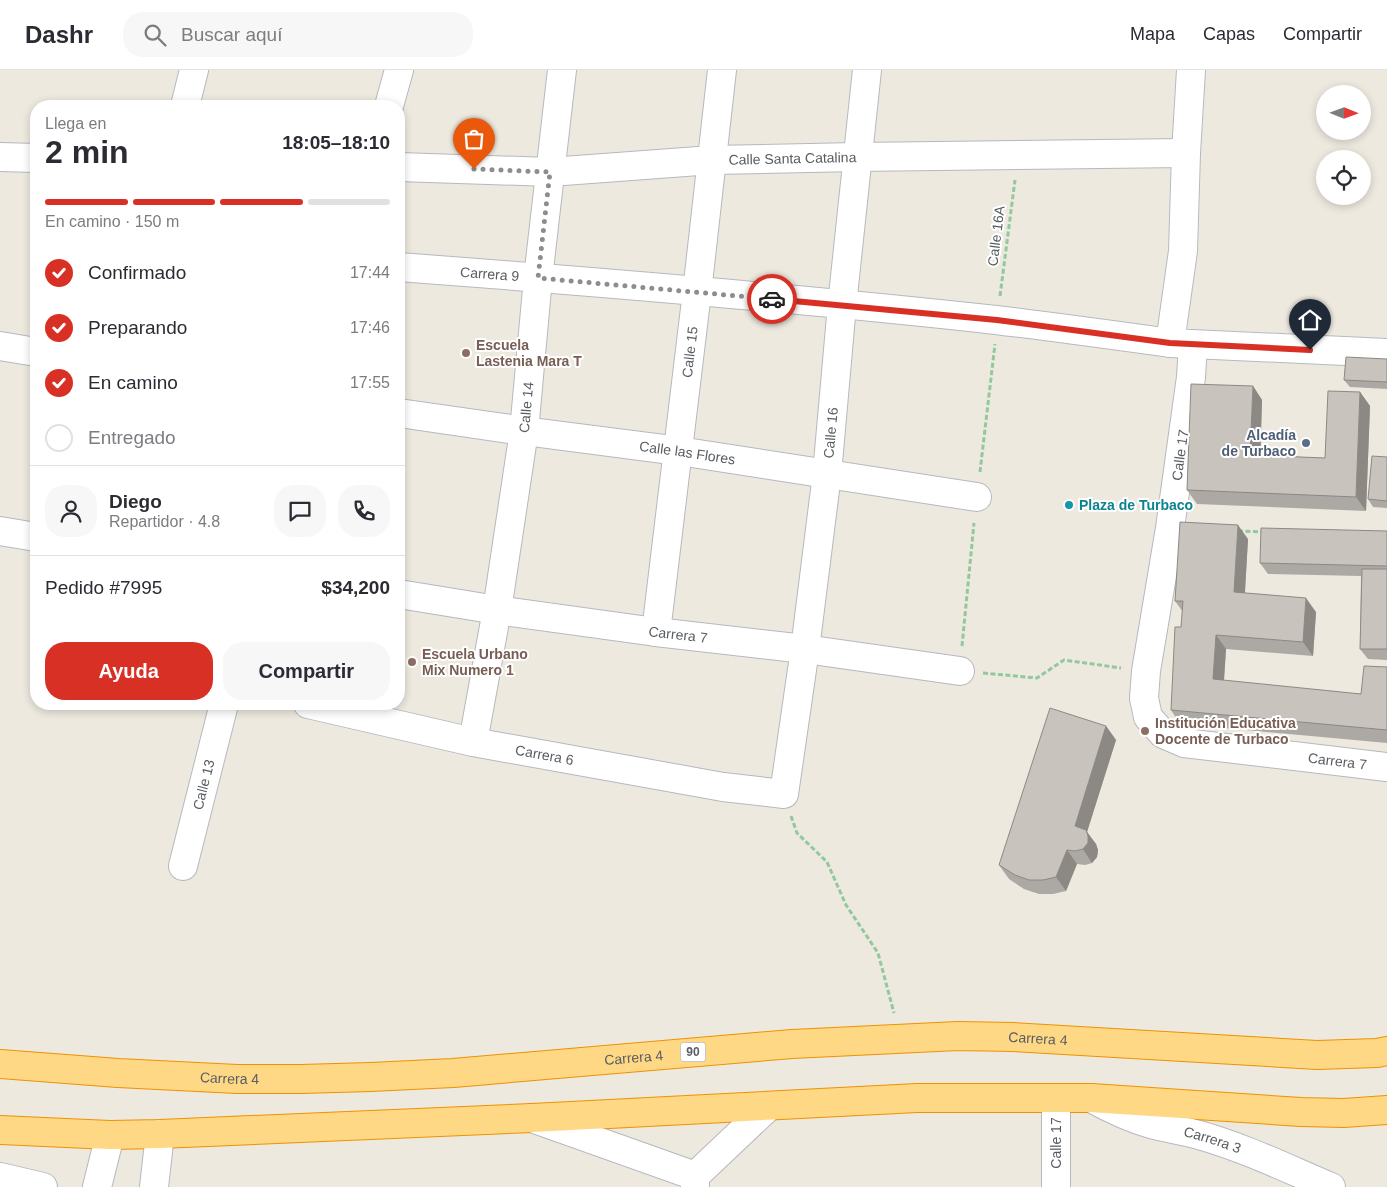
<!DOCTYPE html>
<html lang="es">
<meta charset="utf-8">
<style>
body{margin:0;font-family:Arial,sans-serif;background:#f7f7f7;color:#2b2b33;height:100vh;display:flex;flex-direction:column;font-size:19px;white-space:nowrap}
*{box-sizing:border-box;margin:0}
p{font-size:16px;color:#7c7c81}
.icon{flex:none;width:28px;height:28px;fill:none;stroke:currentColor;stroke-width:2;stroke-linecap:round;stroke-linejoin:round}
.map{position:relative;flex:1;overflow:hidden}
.panel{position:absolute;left:30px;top:30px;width:375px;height:610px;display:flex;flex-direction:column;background:#fff;border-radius:20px;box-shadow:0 2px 8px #0003}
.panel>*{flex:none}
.needle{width:32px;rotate:91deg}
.tools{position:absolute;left:1316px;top:15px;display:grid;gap:10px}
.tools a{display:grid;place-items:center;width:55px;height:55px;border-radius:50%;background:#fff;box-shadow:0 2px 8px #0003;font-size:25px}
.pin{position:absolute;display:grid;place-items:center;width:42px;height:42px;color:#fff;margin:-51px -21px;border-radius:50% 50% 50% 0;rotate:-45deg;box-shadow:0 0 5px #0007}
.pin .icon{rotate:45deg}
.courier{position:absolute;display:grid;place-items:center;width:50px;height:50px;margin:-25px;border:4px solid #d93025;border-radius:50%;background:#fff;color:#222;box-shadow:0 1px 6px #0007}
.summary em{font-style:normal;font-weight:800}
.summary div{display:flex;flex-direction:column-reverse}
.summary{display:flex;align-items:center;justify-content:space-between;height:85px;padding:0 15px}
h1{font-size:32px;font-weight:800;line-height:38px}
.bar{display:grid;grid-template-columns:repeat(4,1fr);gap:8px 5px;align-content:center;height:60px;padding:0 15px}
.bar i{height:6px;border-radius:4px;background:#e1e1e2}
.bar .active{background:#d93025}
.bar p{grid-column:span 4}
.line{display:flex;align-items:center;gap:12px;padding:0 15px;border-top:1px solid #e1e1e2}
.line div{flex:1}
.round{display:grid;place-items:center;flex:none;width:52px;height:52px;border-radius:20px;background:#f7f7f7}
ol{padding:0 15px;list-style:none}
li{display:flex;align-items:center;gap:15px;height:55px}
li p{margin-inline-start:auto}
li .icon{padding:5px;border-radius:50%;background:#d93025;color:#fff;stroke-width:4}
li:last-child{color:#7c7c81}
li i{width:28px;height:28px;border:2px solid #e1e1e2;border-radius:50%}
.primary-button{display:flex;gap:10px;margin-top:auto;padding:10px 15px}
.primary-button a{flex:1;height:58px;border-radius:20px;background:#d93025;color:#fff;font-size:20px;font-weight:800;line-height:58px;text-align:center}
.primary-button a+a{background:#f7f7f7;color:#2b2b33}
header{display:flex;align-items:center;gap:30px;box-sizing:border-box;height:70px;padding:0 25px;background:#fff;border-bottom:1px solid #e1e1e2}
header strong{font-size:24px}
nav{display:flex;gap:28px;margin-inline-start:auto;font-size:18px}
.search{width:350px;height:45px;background:#f7f7f7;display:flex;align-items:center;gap:12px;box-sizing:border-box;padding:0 18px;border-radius:20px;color:#7c7c81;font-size:19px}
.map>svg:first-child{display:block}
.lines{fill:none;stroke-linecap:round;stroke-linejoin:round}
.street-casing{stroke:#b5b9be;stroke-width:30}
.secondary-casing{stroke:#b6bac0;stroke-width:30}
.highway-casing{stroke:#ed9200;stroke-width:30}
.path{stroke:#92c89d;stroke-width:3;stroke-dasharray:5 2.5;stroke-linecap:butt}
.street{stroke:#fff;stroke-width:28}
.secondary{stroke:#fff;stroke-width:28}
.highway{stroke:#ffd885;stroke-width:28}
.wall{fill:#aca8a3}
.shaded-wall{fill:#8c8884}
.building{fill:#c8c3bd;stroke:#8c8884}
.done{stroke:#8c8e8e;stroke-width:5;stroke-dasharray:0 9}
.route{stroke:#d93025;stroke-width:6}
.education-dot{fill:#8d6e63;stroke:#fff;stroke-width:2}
.service-dot{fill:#5c6f8a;stroke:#fff;stroke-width:2}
.culture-dot{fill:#0f9aa8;stroke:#fff;stroke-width:2}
.labels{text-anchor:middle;stroke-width:4;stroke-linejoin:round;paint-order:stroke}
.shield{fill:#fff;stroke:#8a8e91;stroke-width:1}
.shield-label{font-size:12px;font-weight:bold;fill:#585d62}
.street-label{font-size:14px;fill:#585d62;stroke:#fff}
.education-label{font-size:14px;font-weight:bold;fill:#785e54;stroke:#fff;text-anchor:start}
.service-label{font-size:14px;font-weight:bold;fill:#4e5e75;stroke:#fff;text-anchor:end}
.culture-label{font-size:14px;font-weight:bold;fill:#0d838f;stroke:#fff;text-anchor:start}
</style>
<header>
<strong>Dashr</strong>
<div class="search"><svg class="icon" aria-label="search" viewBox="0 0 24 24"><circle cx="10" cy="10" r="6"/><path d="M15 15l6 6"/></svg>Buscar aquí</div>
<nav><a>Mapa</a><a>Capas</a><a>Compartir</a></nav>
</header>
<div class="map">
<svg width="1387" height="1117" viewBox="0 0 1387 1117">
<rect width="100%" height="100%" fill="#ede9df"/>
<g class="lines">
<g class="street-casing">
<g id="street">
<path d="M185 36 194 0"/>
<path d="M389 36 399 0"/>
<path d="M0 87 36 88"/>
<path id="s1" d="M399 97 550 102 712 90 857 87 1186 83"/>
<path id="s2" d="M399 197C598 212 797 228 996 250 1054 257 1112 265 1170 273"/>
<path id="s3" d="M1193 275 1191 307 1170 458 1146 601 1144 628 1148 647 1163 664 1184 673 1387 697"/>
<path d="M0 276 36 282"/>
<path id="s4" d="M399 343 524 361 679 381 977 427"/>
<path d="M0 461 36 467"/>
<path id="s5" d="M399 524 497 540 656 562 805 579 960 601"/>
<path id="s6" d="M656 562 697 222 722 0"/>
<path id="s7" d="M308 634 473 672 723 717 784 724 805 579 827 404 842 235 867 0"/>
<path id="s8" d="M473 672 497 540 524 361 538 208 562 0"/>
<path id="s9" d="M183 796 224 634"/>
<path d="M532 1048 695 1106"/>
<path d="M0 1107 43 1117"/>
<path d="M97 1117 110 1065"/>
<path d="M154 1117 160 1064"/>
<path d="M695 1117V1106L769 1036"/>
<path d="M1056 1117V1029"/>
</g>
</g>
<g class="secondary-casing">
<g id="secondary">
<path d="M1191 0 1186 83 1183 181 1170 273 1387 283"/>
<path id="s10" d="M1091 1028C1111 1039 1130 1048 1151 1054 1167 1059 1184 1060 1199 1065 1245 1078 1288 1099 1331 1117"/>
</g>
</g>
<g class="highway-casing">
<g id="highway">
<path id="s11" d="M0 994 118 1003 237 1009H301L371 1007 453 1003 792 974 958 966 1013 967 1317 985 1377 983 1387 981"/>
<path d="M0 1060 110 1065 160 1064 532 1048 917 1028H1091L1301 1042 1344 1043 1387 1040"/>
</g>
</g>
<path class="path" d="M1000 226 1015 110
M980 402 995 274
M1238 461 1264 462
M962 576 974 453
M983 603 1037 608 1064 590 1121 598
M791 746 797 763 827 792 846 835 878 883 894 943"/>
<use href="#street" class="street"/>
<use href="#secondary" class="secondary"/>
<use href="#highway" class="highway"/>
</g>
<path class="wall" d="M1387 289V319L1350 317 1344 310Z
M1253 316 1262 330 1260 385 1325 388 1360 322 1370 336 1366 441 1197 434 1187 420Z
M1387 387V438L1373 437 1368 429Z
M1387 461V590L1368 589 1360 579 1361 506 1268 504 1260 493Z
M1248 469 1245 523 1316 542 1313 586 1226 579 1224 611 1361 624 1387 597V673L1180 654 1171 640 1183 542 1175 531Z
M1106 656 1116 670 1087 762 1096 774 1098 780 1097 787 1092 793 1085 795 1077 794 1066 821 1053 824H1039L1024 819 1009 809 999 795Z"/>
<path class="shaded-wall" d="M1253 316 1262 330 1260 399 1250 385Z
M1360 322 1370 336 1366 441 1356 427Z
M1238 455 1248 469 1244 536 1234 522Z
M1306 528 1316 542 1313 586 1303 572Z
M1216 565 1226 579 1223 623 1213 609Z
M1106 656 1116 670 1087 762 1096 774 1098 780 1097 787 1092 793 1083 779 1075 756Z
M1067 780 1077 794 1066 821 1056 807Z"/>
<path class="building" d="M1346 287 1387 289V312L1344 310Z
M1191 314 1253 316 1250 385 1325 388 1328 321 1360 322 1356 427 1187 420Z
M1372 386 1387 387V431L1368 429Z
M1180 452 1238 455 1234 522 1306 528 1303 572 1216 565 1213 609 1361 624 1364 596 1387 597V660L1171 640 1175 557H1181L1183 531H1175Z
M1261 458 1387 461V496L1260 493Z
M1362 499H1387V579H1360Z
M1050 638 1106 656 1075 756 1086 760 1088 766V773L1083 779 1075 781 1067 780 1056 807 1043 810H1029L1015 805 999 795Z"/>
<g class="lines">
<path class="done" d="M474 99 550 102 538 208 772 229"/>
<path class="route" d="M772 229 997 250 1170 273 1310 280"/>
</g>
<g class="education-dot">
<circle cx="466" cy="283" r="5"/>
<circle cx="412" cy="592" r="5"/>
<circle cx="1145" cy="661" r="5"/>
</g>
<circle class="service-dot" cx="1306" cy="373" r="5"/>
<circle class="culture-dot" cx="1069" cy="435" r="5"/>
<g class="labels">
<rect class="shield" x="680.5" y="972.5" width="25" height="19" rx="4"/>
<g class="shield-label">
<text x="693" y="986">90</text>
</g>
<g class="street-label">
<text dy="5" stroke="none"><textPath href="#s1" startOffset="394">Calle Santa Catalina</textPath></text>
<text transform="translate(996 166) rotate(-83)" y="5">Calle 16A</text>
<text dy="5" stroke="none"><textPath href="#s2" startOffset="91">Carrera 9</textPath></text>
<text dy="5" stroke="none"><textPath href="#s6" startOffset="282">Calle 15</textPath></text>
<text dy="5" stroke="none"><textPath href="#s8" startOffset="339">Calle 14</textPath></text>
<text dy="5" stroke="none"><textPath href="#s7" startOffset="849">Calle 16</textPath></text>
<text dy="5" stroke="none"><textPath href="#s4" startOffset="291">Calle las Flores</textPath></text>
<text transform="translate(1180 385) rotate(-82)" y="5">Calle 17</text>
<text dy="5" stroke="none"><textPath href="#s5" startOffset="282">Carrera 7</textPath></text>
<text dy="5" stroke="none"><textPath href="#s7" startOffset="242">Carrera 6</textPath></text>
<text dy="5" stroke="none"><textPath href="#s3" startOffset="576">Carrera 7</textPath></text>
<text dy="5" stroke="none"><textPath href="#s9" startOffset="84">Calle 13</textPath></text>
<text dy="5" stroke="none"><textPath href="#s11" startOffset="1040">Carrera 4</textPath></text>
<text dy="5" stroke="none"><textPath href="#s11" startOffset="635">Carrera 4</textPath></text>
<text dy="5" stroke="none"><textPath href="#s11" startOffset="230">Carrera 4</textPath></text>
<text dy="5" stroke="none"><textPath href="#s10" startOffset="129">Carrera 3</textPath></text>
<text transform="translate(1056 1073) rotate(-90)" y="5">Calle 17</text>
</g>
<g class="education-label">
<text x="476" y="280">Escuela<tspan x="476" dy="16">Lastenia Mara T</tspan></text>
<text x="422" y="589">Escuela Urbano<tspan x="422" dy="16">Mix Numero 1</tspan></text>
<text x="1155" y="658">Institución Educativa<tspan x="1155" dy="16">Docente de Turbaco</tspan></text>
</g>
<g class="service-label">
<text x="1296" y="370">Alcadía<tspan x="1296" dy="16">de Turbaco</tspan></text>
</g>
<g class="culture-label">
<text x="1079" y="440">Plaza de Turbaco</text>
</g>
</g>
</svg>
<div class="tools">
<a><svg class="needle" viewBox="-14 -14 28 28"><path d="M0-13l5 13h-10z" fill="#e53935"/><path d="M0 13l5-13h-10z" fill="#7c7c81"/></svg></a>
<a><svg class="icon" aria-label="locate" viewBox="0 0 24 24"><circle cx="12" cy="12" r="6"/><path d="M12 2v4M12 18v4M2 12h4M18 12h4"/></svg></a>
</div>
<div class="pin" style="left:474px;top:99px;background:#ea580c"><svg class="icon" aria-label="bag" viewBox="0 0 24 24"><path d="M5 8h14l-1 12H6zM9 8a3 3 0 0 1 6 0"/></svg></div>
<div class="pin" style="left:1310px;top:280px;background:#1f2937"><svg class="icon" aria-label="home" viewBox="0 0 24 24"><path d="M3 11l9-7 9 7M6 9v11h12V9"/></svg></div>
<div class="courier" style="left:772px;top:229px"><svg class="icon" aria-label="car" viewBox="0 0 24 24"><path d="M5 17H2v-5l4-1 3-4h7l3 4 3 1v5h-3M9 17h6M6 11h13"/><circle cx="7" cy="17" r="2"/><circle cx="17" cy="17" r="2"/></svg></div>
<section class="panel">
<div class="summary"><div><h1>2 min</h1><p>Llega en</p></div><em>18:05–18:10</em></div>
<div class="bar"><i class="active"></i><i class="active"></i><i class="active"></i><i></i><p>En camino · 150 m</p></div>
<ol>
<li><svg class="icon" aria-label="check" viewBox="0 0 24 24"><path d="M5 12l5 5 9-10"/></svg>Confirmado<p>17:44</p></li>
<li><svg class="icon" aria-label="check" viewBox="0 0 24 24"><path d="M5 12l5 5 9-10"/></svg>Preparando<p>17:46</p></li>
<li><svg class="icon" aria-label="check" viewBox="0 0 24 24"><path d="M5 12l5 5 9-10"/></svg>En camino<p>17:55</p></li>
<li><i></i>Entregado</li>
</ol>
<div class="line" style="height:90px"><a class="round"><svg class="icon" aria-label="person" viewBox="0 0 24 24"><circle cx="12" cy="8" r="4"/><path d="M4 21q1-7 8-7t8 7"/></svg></a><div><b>Diego</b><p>Repartidor · 4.8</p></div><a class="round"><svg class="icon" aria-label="chat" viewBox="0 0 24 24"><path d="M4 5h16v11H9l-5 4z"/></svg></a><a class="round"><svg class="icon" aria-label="phone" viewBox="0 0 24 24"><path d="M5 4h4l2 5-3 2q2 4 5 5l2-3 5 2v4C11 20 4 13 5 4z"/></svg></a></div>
<div class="line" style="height:65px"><div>Pedido #7995</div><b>$34,200</b></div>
<div class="primary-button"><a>Ayuda</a><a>Compartir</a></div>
</section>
</div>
